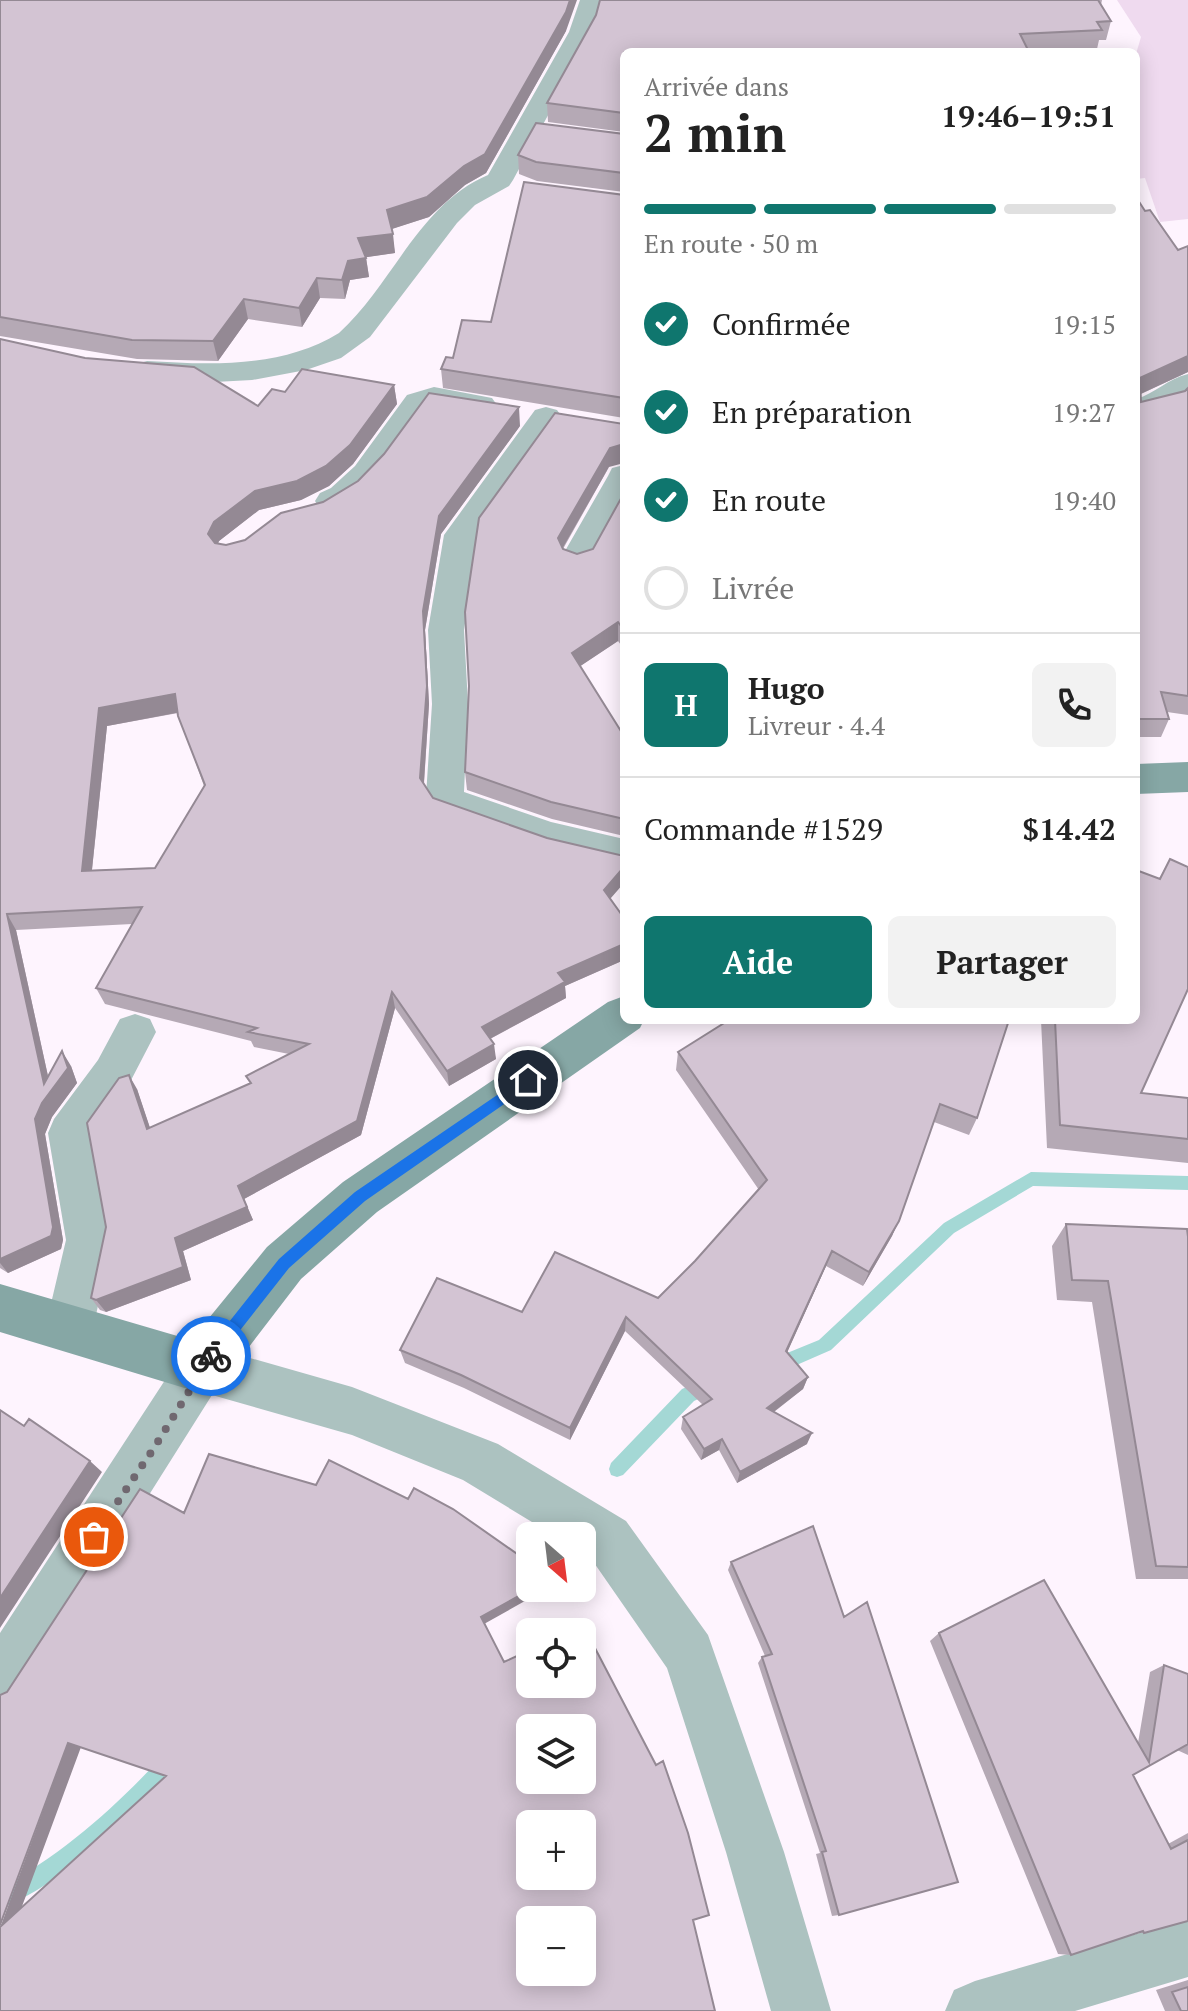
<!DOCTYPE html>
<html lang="fr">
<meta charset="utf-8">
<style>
body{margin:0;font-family:"PT Serif",serif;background:#f2f2f2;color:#222;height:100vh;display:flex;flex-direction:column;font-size:30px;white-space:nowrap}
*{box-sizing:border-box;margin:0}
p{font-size:26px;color:#767676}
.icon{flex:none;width:44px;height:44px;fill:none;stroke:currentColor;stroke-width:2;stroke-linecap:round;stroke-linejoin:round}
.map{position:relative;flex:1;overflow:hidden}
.drawer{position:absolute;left:620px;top:48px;width:520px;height:976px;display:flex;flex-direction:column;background:#fff;border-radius:12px;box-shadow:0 4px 20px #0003}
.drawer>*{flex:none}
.needle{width:52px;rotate:152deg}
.buttons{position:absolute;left:516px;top:1522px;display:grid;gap:16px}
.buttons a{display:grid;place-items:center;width:80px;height:80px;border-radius:12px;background:#fff;box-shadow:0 4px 20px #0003;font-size:40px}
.pin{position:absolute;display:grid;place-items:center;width:68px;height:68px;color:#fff;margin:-34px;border:4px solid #fff;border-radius:50%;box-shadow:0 2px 8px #0007}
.courier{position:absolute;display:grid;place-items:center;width:80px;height:80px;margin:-40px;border:6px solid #1a73e8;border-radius:50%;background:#fff;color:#222;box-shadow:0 2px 10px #0007}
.headline em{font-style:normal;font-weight:700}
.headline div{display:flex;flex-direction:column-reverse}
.headline{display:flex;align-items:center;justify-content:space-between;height:136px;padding:0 24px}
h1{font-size:52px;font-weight:700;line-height:60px}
.bar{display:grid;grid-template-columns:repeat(4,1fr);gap:12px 8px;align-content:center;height:96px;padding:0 24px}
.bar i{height:10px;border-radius:6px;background:#e0e0e0}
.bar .active{background:#0f766e}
.bar p{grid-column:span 4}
.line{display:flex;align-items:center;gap:20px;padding:0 24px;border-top:2px solid #e0e0e0}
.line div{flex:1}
.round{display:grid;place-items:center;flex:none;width:84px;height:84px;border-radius:12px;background:#f2f2f2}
ol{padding:0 24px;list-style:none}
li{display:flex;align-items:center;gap:24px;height:88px}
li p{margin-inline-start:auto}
li .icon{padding:8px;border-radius:50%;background:#0f766e;color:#fff;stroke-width:4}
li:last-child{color:#767676}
li i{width:44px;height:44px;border:4px solid #e0e0e0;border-radius:50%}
.action{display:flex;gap:16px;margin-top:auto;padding:16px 24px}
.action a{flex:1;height:92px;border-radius:12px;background:#0f766e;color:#fff;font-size:32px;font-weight:700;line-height:92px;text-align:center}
.action a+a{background:#f2f2f2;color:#222}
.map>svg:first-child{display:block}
.green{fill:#efdaef}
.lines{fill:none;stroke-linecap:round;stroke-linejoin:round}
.stream{fill:#a4d8d5;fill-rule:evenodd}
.street{fill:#acc2c0;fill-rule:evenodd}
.secondary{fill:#86a7a5;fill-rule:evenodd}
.wall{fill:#b5a9b5;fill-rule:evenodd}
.shaded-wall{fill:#948994}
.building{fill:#d3c4d3;stroke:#948994;stroke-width:2;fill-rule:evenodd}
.route{fill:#1a73e8}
.done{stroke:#706870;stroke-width:8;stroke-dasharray:0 14.4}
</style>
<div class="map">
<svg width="1188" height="2011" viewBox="0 0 1188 2011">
<rect width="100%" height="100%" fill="#fef4fe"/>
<path class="green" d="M1117 0H1188V219L1160 222 1145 178 1136 179V54L1141 37Z"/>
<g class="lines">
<path class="stream" d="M1031 1172 1188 1176V1190L1033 1186 954 1233 831 1350 776 1374 770 1372 768 1366 770 1360 819 1340 944 1223Z
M707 1378 713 1380 715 1386 713 1392 694 1401 623 1475 617 1477 611 1475 609 1469 611 1463 682 1389Z
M164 1760 171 1762 173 1769 171 1776C122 1826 66 1881 0 1909V1888C60 1856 111 1811 157 1762Z"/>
<path class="street" d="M580 0H604L593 32 513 180 509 186 475 205 457 223 370 337 341 358 306 370 252 380 196 383 136 378 132 371 136 364 147 361C213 365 282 368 339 333 393 284 419 204 488 175L569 32Z
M1188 374V395L1177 407 1136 419V399C1156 393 1167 379 1188 374Z
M434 387 492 398 497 405 492 412 481 415 435 407 429 409C407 441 366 521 320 509L315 501 320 493 331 488 355 466 407 395Z
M546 407 557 410 562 417 478 536 464 630 468 704 464 792 551 822 624 839V871L548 852 436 813 426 796 432 704 428 630 444 535 535 410Z
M624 465V505L595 558 590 566 578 570 566 566 561 558 608 476 612 468Z
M135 1014 150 1019 156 1032 128 1086 93 1137 112 1240 93 1329 86 1345 69 1352 52 1345 45 1329 66 1240 48 1133 54 1119 98 1060 120 1019Z
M201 1344 352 1387 498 1444 626 1521 708 1635 784 1852 831 2011H771L726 1852 667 1668 590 1557 582 1552V1536H555L463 1480 352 1435 212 1395 38 1671 19 1696 0 1704V1633L184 1351Z
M1188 1919V1977L1075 2011H945L954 1990 975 1981Z"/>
<path class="secondary" d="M1188 762V792L1136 794V764Z
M624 996V1020H644L640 1028 377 1212 301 1279 219 1386 201 1393 0 1332V1284L191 1340 267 1247 343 1182 608 1002Z"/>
</g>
<path class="wall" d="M0 0 566 31 486 173 465 185 429 217 391 229 395 253 366 257 369 277 350 280 345 299 320 298 302 327 248 319 218 361 137 359 0 336Z
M600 0H1102L1101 5 1111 21 1106 40H1099L1097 49 1039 52H624V132L548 122 547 103 596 15Z
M624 134V192L537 181 519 174 518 155Z
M624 195V418L443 388 441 369Z
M1136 197 1145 211 1178 250 1188 246V372L1141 394V402L1185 391 1188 388V715L1167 712 1169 719 1161 737H1136Z
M0 339 258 406 285 392 394 385 397 404 353 464 329 486 301 500 259 510 219 541 218 544 226 545 245 540 323 502 520 426 441 534 425 630 429 704 424 784 433 798 610 899 624 918V960L565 986 566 998 490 1039 496 1059 449 1086 395 1008 361 1135 244 1199 253 1220 183 1251 191 1280 106 1312 100 1310 91 1298 137 1089 150 1128 250 1084 246 1076 289 1054 254 1047 251 1041 105 1004 96 988 132 924 16 930 48 1076 71 1066 77 1083 52 1117 45 1134 63 1240 61 1249 8 1273 0 1268ZM178 713 204 786 155 868 92 870 107 726Z
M609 467 563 549 577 554 593 549 624 493V649L618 641 580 666 624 736V836L552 819 467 790 465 772 469 686Z
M1170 859 1141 1093 1188 1098V1163L1047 1148 1041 1020H1136L1159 879Z
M729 1020 977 1118 969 1135 934 1122 892 1236 863 1286 826 1266 787 1352 808 1377 803 1389 774 1412 807 1444 737 1483 719 1450 701 1460 681 1429 683 1417 703 1405 625 1331 570 1440 464 1388 405 1363 400 1350 522 1312 658 1298 695 1261 759 1190 676 1070 678 1052Z
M1066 1224 1188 1237V1579H1136L1092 1302 1057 1300 1052 1246Z
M813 1526 839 1915 832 1916 816 1854 820 1853 758 1663 762 1657 765 1656 728 1570 731 1562Z
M939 1633 1138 1743 1150 1672 1164 1665 1188 1674V1755L1177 1750 1133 1775 1168 1844 1188 1833V1921L1144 1933H1136L1071 1955 1058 1954 930 1641Z
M1188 1980V2011H1165L1156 1990Z"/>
<path class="shaded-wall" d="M570 0H577L566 31 486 173 465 185 429 217 389 230 387 210Z
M393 234 395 253 361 258 358 238Z
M366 258 369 277 350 280 345 299 342 280 348 261Z
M317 278 320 298 302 327 299 308Z
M244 299 248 319 218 361 213 341Z
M1188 356V372L1136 396 1140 378Z
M394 385 397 404 353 464 329 486 301 500 259 510 219 541 213 553 208 534 214 522Z
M519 407 520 426 441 534 425 630 429 704 423 796 420 778 423 611 439 516Z
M624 444V463L609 467 558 556V538L610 448Z
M618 622V641L573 671 572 653Z
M175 694 181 712 107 726 90 888 82 871 99 708Z
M624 867V883L604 906V890Z
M7 914 16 930 51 1090 62 1051 71 1066 77 1083 52 1117 45 1134 63 1240 61 1249 8 1273 0 1263V1259L44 1084Z
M624 944V960L565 986 566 998 484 1042 482 1027 558 973Z
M392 992 395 1008 361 1135 244 1199 253 1220 183 1251 191 1280 106 1312 96 1300 175 1238Z
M494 1044 496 1059 449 1086 447 1071Z
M129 1075 137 1089 155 1143 147 1129Z
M899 1221 892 1236 863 1286 869 1272Z
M832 1251 826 1266 782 1364 786 1351Z
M626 1317 625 1331 570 1440V1428Z
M808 1377 803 1389 763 1420 767 1408Z
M812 1433 807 1444 737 1483 740 1472Z
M722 1439 719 1450 701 1460 704 1449Z
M90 1461 102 1472 0 1628V1598Z
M533 1588H548L484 1624 481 1617Z
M68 1743 81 1747 14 1928H0Z"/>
<path class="building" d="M0 0H570L566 12 485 154 464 166 427 197 387 210 393 234 358 238 366 258 348 261 342 280 317 278 299 308 244 299 213 341 132 340 0 317Z
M600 0H1098L1111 21 1097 22 1102 30 1020 34 1029 52H624V113L547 103 596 15Z
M536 123 624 134V173L536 162 518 155Z
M524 182 624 195V398L441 369 446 357 453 358 462 320 491 322Z
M1136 197 1145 211 1150 210 1178 250 1188 246V356L1140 378 1141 402 1185 391 1188 388V696L1161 692 1169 719H1136Z
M0 339 85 358 194 367 258 406 272 389 285 392 302 369 394 385 350 445 326 466 297 481 255 491 214 522 208 534 215 543 226 545 245 540 281 513 323 502 358 481 384 454 429 393 519 407 439 516 423 611 427 686 420 778 433 798 547 838 624 856V867L604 890 624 918V944L558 973 565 982 482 1027 494 1044 447 1071 392 992 357 1121 238 1186 247 1207 175 1238 183 1267 96 1300 91 1298 106 1227 87 1123 119 1078 129 1075 147 1129 251 1083 246 1076 309 1044 248 1032 257 1028 96 988 142 907 7 914 44 1084 62 1051 68 1068 42 1103 35 1119 53 1227 51 1236 0 1259ZM175 694 178 716 205 785 155 868 82 871 99 708Z
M555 413 624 424V444L610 448 558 538 563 549 577 554 593 549 624 493V630L618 622 572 653 624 736V819L551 802 465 772 469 686 465 612 479 518Z
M1170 859 1188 867V989L1141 1093 1188 1098V1139L1060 1125 1055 1020H1136V870L1160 879Z
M729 1020H1009L977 1118 940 1104 899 1221 869 1272 832 1251 786 1351 808 1377 767 1408 812 1433 740 1472 722 1439 704 1449 683 1417 712 1399 626 1317 570 1428 461 1375 400 1350 437 1278 522 1312 555 1252 658 1298 695 1261 767 1180 678 1052Z
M1066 1224 1187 1229 1188 1237V1567L1156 1566 1108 1281 1072 1280Z
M0 1410 24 1426 29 1419 90 1461 0 1598Z
M209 1454 316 1485 329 1460 408 1499 414 1488 453 1509 530 1563V1588H533L481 1617 504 1662 530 1650V1684H582V1632H571L584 1627 656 1765 663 1761 688 1833 709 1915 693 1920 715 2011H0V1927L166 1776 68 1743 0 1925V1695L7 1692 140 1489 184 1513ZM530 1728H582V1780H530ZM530 1824H582V1876H530ZM530 1920H582V1972H530Z
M813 1526 844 1617 867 1602 958 1882 839 1915 822 1852 826 1851 762 1657 772 1654 731 1562Z
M1044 1580 1149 1762 1164 1665 1188 1674V1744L1133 1775 1171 1849 1188 1840V1921L1144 1933 1143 1931 1071 1955 939 1633Z
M1188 1987V2011H1181L1172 1992Z"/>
<path class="route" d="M528 1074 535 1080 533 1084 365 1201 289 1268 216 1361H206V1351L279 1259 355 1192Z"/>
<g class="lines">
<path class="done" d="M94 1537 154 1448 211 1356"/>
</g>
</svg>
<div class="buttons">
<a><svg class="needle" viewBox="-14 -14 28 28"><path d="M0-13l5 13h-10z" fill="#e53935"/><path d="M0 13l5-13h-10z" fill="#767676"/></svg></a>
<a><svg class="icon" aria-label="locate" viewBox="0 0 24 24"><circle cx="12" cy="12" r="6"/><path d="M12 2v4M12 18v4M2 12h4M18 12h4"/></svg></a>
<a><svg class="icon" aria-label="layers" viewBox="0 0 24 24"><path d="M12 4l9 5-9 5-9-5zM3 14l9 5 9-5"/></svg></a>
<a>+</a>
<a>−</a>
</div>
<div class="pin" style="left:94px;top:1537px;background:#ea580c"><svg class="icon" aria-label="bag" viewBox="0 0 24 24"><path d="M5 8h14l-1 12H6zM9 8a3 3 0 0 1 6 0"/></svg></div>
<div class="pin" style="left:528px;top:1080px;background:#1f2937"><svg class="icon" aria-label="home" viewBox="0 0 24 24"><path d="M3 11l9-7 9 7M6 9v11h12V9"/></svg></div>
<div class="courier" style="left:211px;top:1356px"><svg class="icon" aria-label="bike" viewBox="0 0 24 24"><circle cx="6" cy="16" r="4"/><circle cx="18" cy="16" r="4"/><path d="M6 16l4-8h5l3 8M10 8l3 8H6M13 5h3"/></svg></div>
<section class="drawer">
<div class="headline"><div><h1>2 min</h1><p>Arrivée dans</p></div><em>19:46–19:51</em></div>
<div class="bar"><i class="active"></i><i class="active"></i><i class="active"></i><i></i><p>En route · 50 m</p></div>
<ol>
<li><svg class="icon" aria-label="check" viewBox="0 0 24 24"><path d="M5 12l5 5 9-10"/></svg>Confirmée<p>19:15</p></li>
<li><svg class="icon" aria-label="check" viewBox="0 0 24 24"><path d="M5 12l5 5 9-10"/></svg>En préparation<p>19:27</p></li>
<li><svg class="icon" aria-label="check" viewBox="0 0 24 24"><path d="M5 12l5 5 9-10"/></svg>En route<p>19:40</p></li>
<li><i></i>Livrée</li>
</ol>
<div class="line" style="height:144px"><b class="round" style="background:#0f766e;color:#fff">H</b><div><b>Hugo</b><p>Livreur · 4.4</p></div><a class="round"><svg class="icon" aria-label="phone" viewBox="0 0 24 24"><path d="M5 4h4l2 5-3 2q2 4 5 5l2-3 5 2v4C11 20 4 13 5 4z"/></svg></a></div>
<div class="line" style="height:104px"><div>Commande #1529</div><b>$14.42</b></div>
<div class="action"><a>Aide</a><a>Partager</a></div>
</section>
</div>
